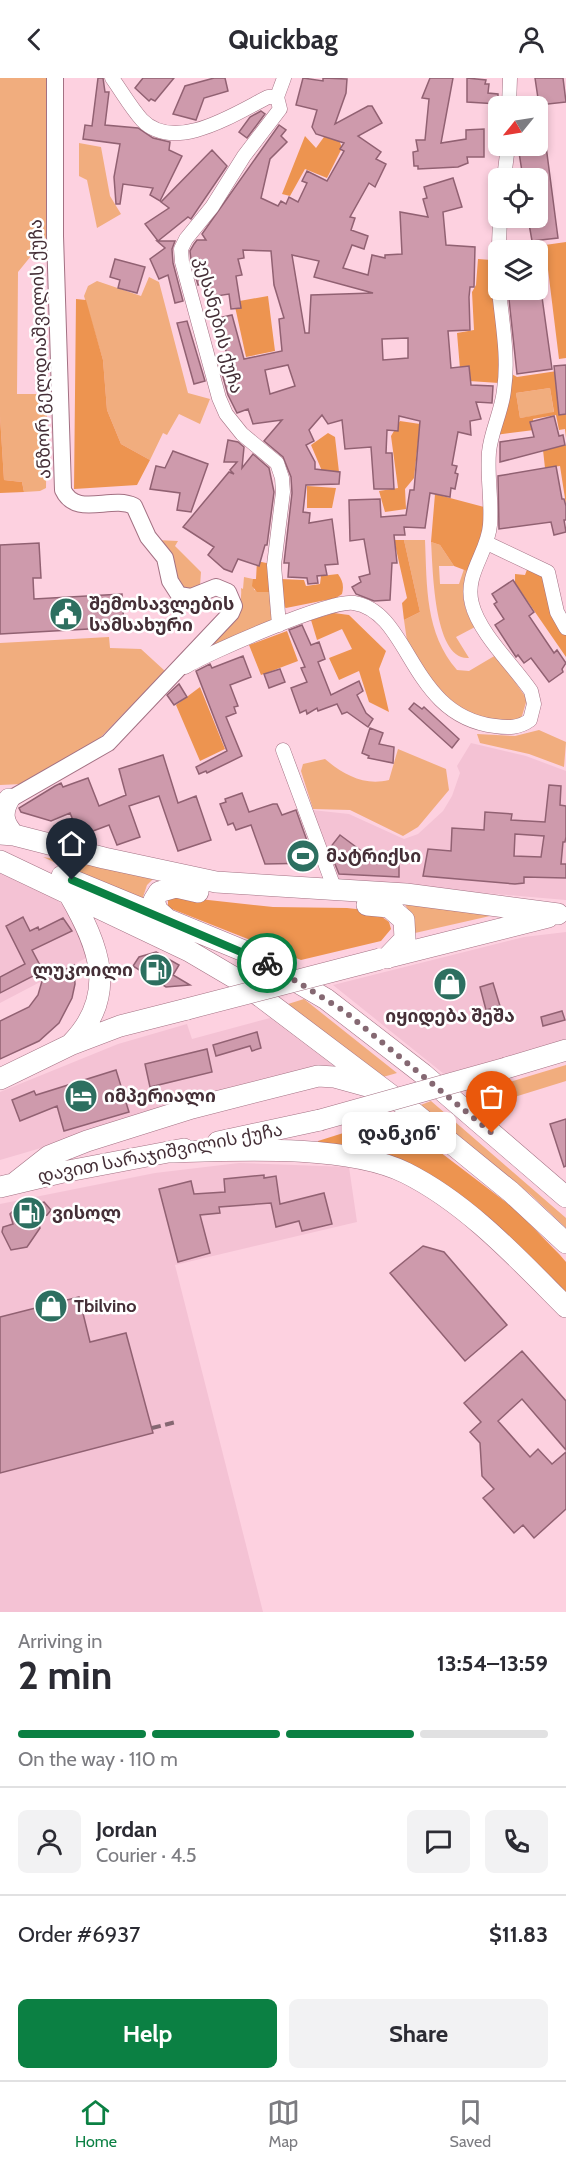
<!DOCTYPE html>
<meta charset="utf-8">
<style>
body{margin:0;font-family:Cabin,"Noto Sans Georgian",sans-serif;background:#f2f2f3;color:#2b2b33;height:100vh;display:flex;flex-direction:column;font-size:22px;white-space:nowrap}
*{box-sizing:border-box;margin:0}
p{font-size:20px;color:#7c7c81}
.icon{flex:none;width:33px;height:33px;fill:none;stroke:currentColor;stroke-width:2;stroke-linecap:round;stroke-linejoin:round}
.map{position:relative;height:1534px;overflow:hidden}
.side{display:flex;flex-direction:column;background:#fff;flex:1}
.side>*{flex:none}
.needle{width:39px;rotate:240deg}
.buttons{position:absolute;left:488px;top:18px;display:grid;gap:12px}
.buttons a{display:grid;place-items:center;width:60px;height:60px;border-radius:9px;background:#fff;box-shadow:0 3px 9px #0003;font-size:30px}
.pin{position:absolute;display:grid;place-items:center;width:51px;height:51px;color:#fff;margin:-62px -26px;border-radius:50% 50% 50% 0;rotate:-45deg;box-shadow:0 0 6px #0007}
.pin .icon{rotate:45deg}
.courier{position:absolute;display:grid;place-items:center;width:60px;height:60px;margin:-30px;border:4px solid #0b8043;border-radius:50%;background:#fff;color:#222;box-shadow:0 2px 8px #0007}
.bubble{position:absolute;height:42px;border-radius:9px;background:#fff;box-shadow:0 3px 9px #0003;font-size:20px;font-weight:700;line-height:42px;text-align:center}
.summary em{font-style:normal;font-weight:700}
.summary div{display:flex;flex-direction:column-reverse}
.summary{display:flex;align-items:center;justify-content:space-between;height:102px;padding:0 18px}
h1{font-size:39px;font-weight:700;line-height:45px}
.bar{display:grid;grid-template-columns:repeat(4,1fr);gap:9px 6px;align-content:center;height:72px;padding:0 18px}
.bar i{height:8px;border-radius:4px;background:#e1e1e2}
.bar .active{background:#0b8043}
.bar p{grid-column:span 4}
.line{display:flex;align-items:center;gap:15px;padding:0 18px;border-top:2px solid #e1e1e2}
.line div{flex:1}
.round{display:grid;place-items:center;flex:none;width:63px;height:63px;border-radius:9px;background:#f2f2f3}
.action{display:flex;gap:12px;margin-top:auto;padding:12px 18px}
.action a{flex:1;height:69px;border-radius:9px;background:#0b8043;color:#fff;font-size:24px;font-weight:700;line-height:69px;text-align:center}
.action a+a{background:#f2f2f3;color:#2b2b33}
header{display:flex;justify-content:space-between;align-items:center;height:78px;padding:0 18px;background:#fff;font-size:27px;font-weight:700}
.tabs{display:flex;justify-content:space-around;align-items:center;height:84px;border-top:2px solid #e1e1e2;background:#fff;font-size:16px;color:#7c7c81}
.tabs a{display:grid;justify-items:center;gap:3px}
.tabs .active{color:#0b8043}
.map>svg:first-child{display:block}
.built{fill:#f4c2d4}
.green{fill:#f1ad7e}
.forest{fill:#ed9450;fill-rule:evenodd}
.building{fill:#ce9aac;stroke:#916172;stroke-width:1.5;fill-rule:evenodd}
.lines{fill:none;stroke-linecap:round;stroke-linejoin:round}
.minor-casing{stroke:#a37183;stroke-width:15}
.tertiary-casing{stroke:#a37183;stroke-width:18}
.primary-casing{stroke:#a37183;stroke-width:22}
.minor{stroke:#fff;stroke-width:14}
.tertiary{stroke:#fff;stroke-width:16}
.primary{stroke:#fff;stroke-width:21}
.rail{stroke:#856772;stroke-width:4;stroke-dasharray:9 4.5;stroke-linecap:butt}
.primary-bridge-casing{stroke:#a37183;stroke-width:22;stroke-linecap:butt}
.primary-bridge{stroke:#fff;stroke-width:21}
.done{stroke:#856872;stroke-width:6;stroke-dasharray:0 10.8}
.route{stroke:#0b8043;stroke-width:8}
.labels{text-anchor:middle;stroke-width:5;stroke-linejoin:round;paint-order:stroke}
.street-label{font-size:18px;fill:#452f37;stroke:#fff}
.poi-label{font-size:18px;font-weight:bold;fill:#452f37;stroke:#fff;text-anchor:start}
</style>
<header><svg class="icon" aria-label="back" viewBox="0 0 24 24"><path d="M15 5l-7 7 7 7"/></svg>Quickbag<svg class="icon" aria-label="person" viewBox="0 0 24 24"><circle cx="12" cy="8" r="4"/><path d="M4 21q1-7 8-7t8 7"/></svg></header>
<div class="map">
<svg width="566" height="1534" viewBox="0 0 566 1534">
<rect width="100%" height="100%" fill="#fdd1e0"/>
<path class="built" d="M471 665 526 678 566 693V822L335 802 312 732 349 736 404 761 418 756 443 733 452 718 460 695 457 688Z
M0 790 41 811 73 834 88 879 0 925Z
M566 854V963L444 996 333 907 524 859Z
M270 940 346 997 65 1063 0 1082V1014L118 966 187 946 192 961Z
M239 1085 349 1089 357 1144 175 1187 263 1534H0V1126L155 1095Z"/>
<path class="green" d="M0 0H48V157L18 194 17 316H47L46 410 40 413 24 414 22 404 4 402 0 338Z
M79 65 101 69 110 118 121 136 97 150 87 102 79 98Z
M149 199 159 204 188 315 210 321 200 346 179 336 167 357 163 355 150 382 121 366 107 332 103 282 84 218 88 208 97 203 141 218Z
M550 310 554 335 520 340 516 315Z
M156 462 178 463 175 468 201 494 200 508 190 511 180 508Z
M404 462H425C427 509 425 555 457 592L469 593 496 577 527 621 522 638 515 645 483 642 449 623 430 604 408 570 404 542 420 534Z
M431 464 440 467 454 488H439L440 506H459L464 491 467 493C461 517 462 529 475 549L456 559 469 580C433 583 433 488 431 464Z
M244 499 253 501 254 512 271 514 274 541 199 577C217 557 244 539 241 510L243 511Z
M109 559 110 570 141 571 165 593 98 662 22 706 0 707V565Z
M539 652 566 664 564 689 529 676 480 665 477 656 515 658Z
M398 671 446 691 449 712 418 749 403 758 350 732 313 731 301 693 303 686 325 681C344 697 364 708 389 702Z
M43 779 156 798 147 807 141 825Z
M403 823 489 836 490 838 415 855V844Z
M304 921 397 995 383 999 288 926Z
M566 987V1003L479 1030 466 1017Z
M431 1023 566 1140V1150L530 1116 418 1028Z"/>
<path class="forest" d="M329 52 338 59 342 70 327 100 305 91 290 118 282 116 305 58 316 70Z
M566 164V280L559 281 545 167Z
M478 181 491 182 501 287 499 305 469 303 460 291 457 255 474 252 472 214 476 207Z
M268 218 275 273 246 279 234 224Z
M76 221 86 222 103 282 107 332 121 366 150 382 137 407 74 411Z
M557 293 566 312V360L565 351 559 352 556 337 533 341 534 352 495 357 510 295 517 299ZM550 310 554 334 520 340 516 315Z
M0 338 4 402 22 404 24 414 0 415Z
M400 343 420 346 414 400 405 411 406 431 385 434 379 413 398 410 391 358Z
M328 355 335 359 339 394 322 393 311 367Z
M566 367V427L560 388 545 390 543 372Z
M307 408 336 410 332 430H307Z
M435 416 484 429 485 452 467 493 454 488 440 467 431 464Z
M394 462H404L420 534 404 542 402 525 407 520Z
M257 483 271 486V514H257L252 508 253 501H256Z
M529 486 543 494 566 553V579L515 505V496L525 497Z
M338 496C343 503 344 508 342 516L336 520 286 530 281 527 280 501 304 502 306 508 320 506 321 498Z
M334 535 349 537 386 573 379 591 389 634 369 624 359 593 339 602 329 580 352 571 342 551 317 562 311 542Z
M287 553 298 583 261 597 249 567Z
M200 609 225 671 200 683 176 627Z
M172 818 273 829 347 830 374 833 389 844 391 851 381 863 301 882 172 831 168 828V821Z
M394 1039 515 1131 560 1177 566 1184V1224L453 1118 320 1072 318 1063Z"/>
<path class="building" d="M98 0H103L105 14H109L105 47 138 50 153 60 170 64 169 72 182 78 160 123 150 117 153 110 123 106 120 126H116L114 99 120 66 83 61 85 47 92 48Z
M143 0H174L155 23 151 21 149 23 135 10Z
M214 0H225L228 13 204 20 196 42 173 36 185 8Z
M303 0 323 3V0L347 1 346 15 335 46 368 28H372L382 45 358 58 381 74 376 81 386 86 375 109 369 105 350 139 355 140 351 152 368 158 364 171 352 167 343 190 368 197 372 177 385 180V177L402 176 400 134 428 139 423 121 427 120 424 109 453 100 462 129 443 134 446 167 475 169 474 209H470L469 219 470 252 448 253 451 290 469 288 471 307 493 308 492 325 476 324 481 341 470 343 471 357 458 354 452 387 457 388 455 395 458 396 455 411 451 410 450 419 430 415 425 450 404 449 405 457H394L397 485H392L390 522 374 523 356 516 352 509 361 504 359 499 370 496 364 461 350 463 349 422 380 421 381 439 406 437 410 412H414L420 343 399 338 398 353 387 352 386 375H392L394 411H374L371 369 345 371 342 342 328 346 322 337 309 352 314 363 306 367 315 384V391L340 394 339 406 306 407 303 434 310 435 309 445 332 441 338 486 325 487 327 497 317 498 318 505 308 506 307 500 288 499 289 485H284L292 415 291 399 283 379 264 363 282 342 253 346 248 331 237 335 228 317 217 278 227 277 218 240 232 237 244 281 282 273 279 241 284 240 274 207 271 173 243 172 244 180 238 181 242 197 236 198 241 230 231 231 229 216 210 219 206 205 198 207 191 182 190 173 194 166 197 162H206L202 156 279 47 286 52 281 58 287 64 270 81 261 120 278 128 281 123 286 126 289 119 298 124 307 105 302 103 307 93 327 103 344 73 340 71 344 65 316 56 312 49 317 32 296 27ZM292 177 319 183 314 199 373 215 311 217 309 255H305ZM408 260V280L383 282 382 261ZM288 287 295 308 270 316 265 292Z
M430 0H453L441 65 466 61V52L484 51V79H467L468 85 458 89 418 91V88H414L413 74 418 73 416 62H425L429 21 422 20Z
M467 0 486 2 485 6H489L488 15 498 16V26L467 24Z
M535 0H563L566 24 539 27Z
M261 33 265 36 247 60 239 54 250 39Z
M518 68H546L558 160 532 163 528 140H537V100H523Z
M212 72 227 88 191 141 188 139 158 163 145 146 169 130 161 124Z
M157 163H175L172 171 173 185 183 223 175 225 168 197 159 201 150 181 165 170Z
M115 181 145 189 137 215 118 210 120 202 110 199Z
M508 212H541L552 291 517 296Z
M187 243 205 303 194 306 177 245Z
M566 287V336L559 337 554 288Z
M554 338 559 358 563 357 565 367 500 384V364L534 359 530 344Z
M228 362 238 364 244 369 242 390 253 376 269 390 274 414 267 467H265L259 488 238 481 232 494 224 491 208 477 214 469 183 449 229 394 234 396 230 392 237 384H224Z
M173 373 208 386 191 434 177 432 180 415 150 411 156 388 165 390Z
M556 388 562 421H564L566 428V442H564L566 454 554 457 551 444 499 451 498 398Z
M39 465 41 500H33L34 521 122 516 124 549 0 556V467Z
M513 502 534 534 529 538 554 575 557 572 566 585 562 591 563 594 549 604 531 580 524 585 518 577 516 579 495 547 504 541 494 526 497 524 492 516Z
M302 547 311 567 319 564 325 581 318 584 331 617 359 603 363 613 357 617 366 635 373 641 368 649 347 634 342 636 337 626 318 633 317 630 307 636 306 632 300 635 291 610 307 604 301 590 305 589 289 552Z
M243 578 251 599 230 607 238 628 234 629 236 635 226 639 242 678 207 695 206 693 199 696 196 689 227 673 196 593 210 586 212 590Z
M280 591 285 604 269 610 264 596Z
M179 606 187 619 174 627 167 617Z
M414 625 422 631 424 629 459 661 452 670 409 631Z
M370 650 383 655 379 666 394 669 393 685 368 680 369 678 362 675Z
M163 677 178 725 196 718 211 762 178 773 159 718 129 728 140 759 117 767 109 747 85 756 82 750 75 747 70 735 51 743 21 734 19 730 55 708 61 705 63 709 88 700 99 728 126 717 119 691Z
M549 707 561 708 560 727 566 728V759L565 764H563L561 786H566V800L524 799V805L515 806 423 798 428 771 451 773 452 750 484 752 485 734 512 736 511 742 545 744ZM515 756 544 758 541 779 514 778Z
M242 715 249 734 273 726H277L282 737 296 732 315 785 265 786 251 747 236 752 233 745 228 747 220 726 226 724 225 721Z
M340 757 371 780 399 787V799L339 796 329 771Z
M23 839 30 853 38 849 39 852 63 840 72 853 32 872 43 893 0 915V899L25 886 6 848Z
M156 874 179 887 173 897 190 907 166 909 133 888 139 879Z
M74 887 75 906 72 920 59 945 39 963 0 981V943L29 929 38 917 42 903Z
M493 905 500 928 486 932 480 909Z
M562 933 565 942 543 948 541 939Z
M257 954 261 970 252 973 250 968 216 978 213 967Z
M207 971 212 994 150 1009 145 986Z
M116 992 129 1034 64 1053 57 1028 20 1043 12 1022 34 1013 36 1017Z
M566 1041V1088L564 1089 550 1046Z
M264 1097V1100L276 1098 280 1126 324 1115 332 1146 302 1153 299 1143 276 1149 271 1125 219 1129 220 1135 200 1137 210 1175 178 1184 159 1111 191 1103 194 1116 225 1114 224 1101Z
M44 1124 51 1132 47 1137 37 1140 40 1150 27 1169 11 1172 2 1154 3 1149 13 1146 10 1136 13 1133Z
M423 1168 444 1174 507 1247 465 1283 390 1195Z
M79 1219 90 1264 126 1255 153 1355 0 1395V1239Z
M522 1273 566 1323V1372L522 1321 498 1343 530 1379 538 1371 552 1386 566 1374V1431L534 1460 523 1447 514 1455 483 1420 494 1411 482 1398 480 1365 470 1354 481 1344 464 1325Z"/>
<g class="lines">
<g class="minor-casing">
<path id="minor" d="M112 0C122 14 131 30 142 42 175 76 236 35 268 19H277
M277 19 280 31 244 78 212 129 186 161 181 171 182 184 219 320 226 336 242 356 277 385 282 400 283 414 274 487 279 547
M277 19 284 0
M509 28 510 0
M504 100 508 68
M498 194 500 140
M487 465 548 494 557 534 566 550
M185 589C208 575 331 521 354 525 411 534 409 638 495 648 508 650 519 650 530 642L534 626 531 613C514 588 479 555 472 526 464 496 488 475 490 447 492 423 487 399 489 374 491 353 502 333 504 312 509 279 502 244 499 212
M283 672 335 812"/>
</g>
<g class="tertiary-casing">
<path id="tertiary" d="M0 727 108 665 231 535 234 528 228 514 216 509 191 519 179 517 170 503 165 480 148 459 134 428C111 417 76 440 63 412L55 158V0"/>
</g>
<g class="primary-casing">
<path id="primary" d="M9 721C1 735 3 745 14 757
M0 756 14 757 104 780 216 804 406 816 558 836
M0 783 189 873 240 903 408 1030 511 1114 566 1165
M62 798 244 873 326 921 423 996 566 1119
M69 816C99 868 119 917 71 966
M367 827 389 829 404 842 405 861 387 880
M168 842 157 832 154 822 159 814 176 809 198 814
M389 879 548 839
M506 990 566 972
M0 1001 70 967 120 948 187 931
M218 1064 320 1042
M171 1074C237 1072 347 1066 406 1095 468 1126 518 1181 566 1229
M16 1104 49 1078 87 1063 192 1030 318 998 334 999 374 1010
M0 1109 63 1094 184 1071"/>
</g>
<use href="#minor" class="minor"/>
<use href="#tertiary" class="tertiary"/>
<use href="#primary" class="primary"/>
<path class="rail" d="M152 1350 176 1344"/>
<g class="primary-bridge-casing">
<path id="primary-bridge" d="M187 931 380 881
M320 1042 506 990"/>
</g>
<use href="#primary-bridge" class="primary-bridge"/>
</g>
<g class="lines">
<path class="done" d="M267 885 344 933 492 1055"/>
<path class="route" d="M72 802 267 885"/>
</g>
<defs>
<g id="civic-disc" transform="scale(1.725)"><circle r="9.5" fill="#2d6f60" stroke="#fff"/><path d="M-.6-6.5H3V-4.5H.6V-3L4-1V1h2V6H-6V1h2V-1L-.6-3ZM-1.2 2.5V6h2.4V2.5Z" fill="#fff"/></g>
<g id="stadium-disc" transform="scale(1.725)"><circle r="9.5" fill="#2d6f60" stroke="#fff"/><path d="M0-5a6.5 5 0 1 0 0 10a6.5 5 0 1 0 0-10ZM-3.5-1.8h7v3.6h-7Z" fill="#fff"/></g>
<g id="fuel-disc" transform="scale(1.725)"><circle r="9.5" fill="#2d6f60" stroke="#fff"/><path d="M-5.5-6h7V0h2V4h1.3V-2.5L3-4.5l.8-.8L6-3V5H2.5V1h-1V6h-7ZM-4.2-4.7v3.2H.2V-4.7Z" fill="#fff"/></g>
<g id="shop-disc" transform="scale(1.725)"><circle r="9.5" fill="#2d6f60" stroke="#fff"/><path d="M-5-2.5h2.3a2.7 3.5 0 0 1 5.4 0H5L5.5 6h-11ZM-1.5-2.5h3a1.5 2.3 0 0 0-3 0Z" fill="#fff"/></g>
<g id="hotel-disc" transform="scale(1.725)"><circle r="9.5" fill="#2d6f60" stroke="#fff"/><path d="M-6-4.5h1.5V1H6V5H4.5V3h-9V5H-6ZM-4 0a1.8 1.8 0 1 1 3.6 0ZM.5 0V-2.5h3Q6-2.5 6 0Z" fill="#fff"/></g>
</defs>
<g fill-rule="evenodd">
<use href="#civic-disc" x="66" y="536"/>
<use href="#stadium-disc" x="303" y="778"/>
<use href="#fuel-disc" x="156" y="892"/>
<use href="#shop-disc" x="450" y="906"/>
<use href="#hotel-disc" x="81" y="1018"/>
<use href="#fuel-disc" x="29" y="1135"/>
<use href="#shop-disc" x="51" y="1228"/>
</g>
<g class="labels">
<g class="street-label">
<text transform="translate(219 247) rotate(75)" y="6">კესანების ქუჩა</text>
<text transform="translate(40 271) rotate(-92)" y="6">ანზორ გელდიაშვილის ქუჩა</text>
<text transform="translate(160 1075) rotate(-11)" y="6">დავით სარაჯიშვილის ქუჩა</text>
</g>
<g class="poi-label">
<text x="89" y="532">შემოსავლების<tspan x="89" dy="21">სამსახური</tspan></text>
<text x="326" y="784">მატრიქსი</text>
<text x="133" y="898" text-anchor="end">ლუკოილი</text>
<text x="450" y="944" text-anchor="middle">იყიდება შეშა</text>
<text x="104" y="1024">იმპერიალი</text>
<text x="52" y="1141">ვისოლ</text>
<text x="74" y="1234">Tbilvino</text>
</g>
</g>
</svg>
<div class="buttons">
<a><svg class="needle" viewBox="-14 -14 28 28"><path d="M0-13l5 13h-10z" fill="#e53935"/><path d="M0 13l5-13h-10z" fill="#7c7c81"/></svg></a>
<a><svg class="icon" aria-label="locate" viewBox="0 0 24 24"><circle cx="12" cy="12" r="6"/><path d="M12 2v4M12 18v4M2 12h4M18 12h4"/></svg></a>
<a><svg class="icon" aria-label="layers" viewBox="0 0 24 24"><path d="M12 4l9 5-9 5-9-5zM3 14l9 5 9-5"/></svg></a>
</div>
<div class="pin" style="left:492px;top:1055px;background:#ea580c"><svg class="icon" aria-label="bag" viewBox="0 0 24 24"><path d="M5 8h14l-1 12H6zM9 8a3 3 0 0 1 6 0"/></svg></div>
<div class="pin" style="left:72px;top:802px;background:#1f2937"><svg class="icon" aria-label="home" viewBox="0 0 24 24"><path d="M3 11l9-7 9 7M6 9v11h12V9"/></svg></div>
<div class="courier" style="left:267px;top:885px"><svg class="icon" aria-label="bike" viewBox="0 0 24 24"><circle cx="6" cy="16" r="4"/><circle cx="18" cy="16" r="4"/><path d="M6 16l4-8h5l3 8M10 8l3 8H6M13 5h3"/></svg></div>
<div class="bubble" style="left:342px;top:1034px;width:114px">დანკინ'</div>
</div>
<section class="side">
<div class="summary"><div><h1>2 min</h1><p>Arriving in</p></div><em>13:54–13:59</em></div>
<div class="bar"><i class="active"></i><i class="active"></i><i class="active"></i><i></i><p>On the way · 110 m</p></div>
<div class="line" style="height:108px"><a class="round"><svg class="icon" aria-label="person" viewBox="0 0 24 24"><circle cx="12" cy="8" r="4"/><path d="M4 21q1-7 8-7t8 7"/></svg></a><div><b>Jordan</b><p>Courier · 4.5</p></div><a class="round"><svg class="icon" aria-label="chat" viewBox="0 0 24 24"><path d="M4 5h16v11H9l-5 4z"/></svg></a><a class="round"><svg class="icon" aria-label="phone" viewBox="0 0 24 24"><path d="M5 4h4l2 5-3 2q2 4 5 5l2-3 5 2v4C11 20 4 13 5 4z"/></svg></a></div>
<div class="line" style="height:78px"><div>Order #6937</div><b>$11.83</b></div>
<div class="action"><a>Help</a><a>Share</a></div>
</section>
<nav class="tabs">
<a class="active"><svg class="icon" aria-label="home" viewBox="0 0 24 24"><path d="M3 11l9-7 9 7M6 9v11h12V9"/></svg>Home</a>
<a><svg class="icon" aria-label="map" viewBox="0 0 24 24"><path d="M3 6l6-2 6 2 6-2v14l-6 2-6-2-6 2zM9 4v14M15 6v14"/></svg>Map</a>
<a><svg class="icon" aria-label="saved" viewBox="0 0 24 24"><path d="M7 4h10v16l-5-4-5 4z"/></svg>Saved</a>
</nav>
